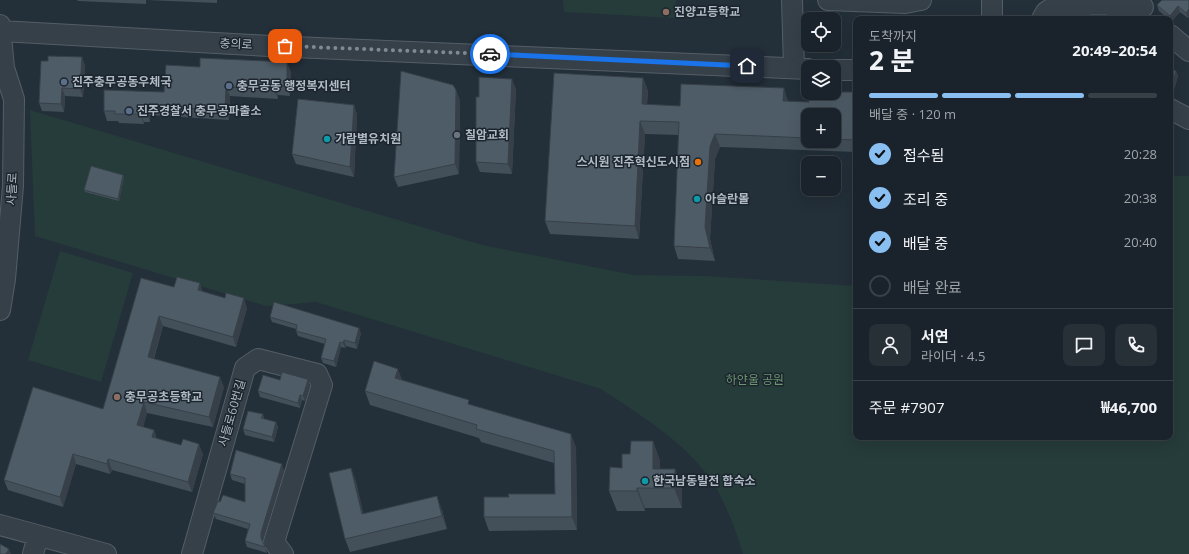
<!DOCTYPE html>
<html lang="ko">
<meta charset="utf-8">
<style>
body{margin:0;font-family:"Open Sans","Noto Sans KR",sans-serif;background:#272f37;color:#f1f3f6;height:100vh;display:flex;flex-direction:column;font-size:15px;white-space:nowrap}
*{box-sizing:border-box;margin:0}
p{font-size:13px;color:#9fa4a9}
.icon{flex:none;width:22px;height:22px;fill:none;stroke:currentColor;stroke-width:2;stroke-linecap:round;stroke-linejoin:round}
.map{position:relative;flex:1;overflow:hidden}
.side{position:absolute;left:853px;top:16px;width:320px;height:424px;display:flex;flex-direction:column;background:#1a232b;border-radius:8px;box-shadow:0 4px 16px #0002,0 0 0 1px #384047}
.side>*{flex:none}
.fabs{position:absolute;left:801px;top:12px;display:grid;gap:8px}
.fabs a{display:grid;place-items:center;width:40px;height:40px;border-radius:8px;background:#1a232b;box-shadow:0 4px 16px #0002,0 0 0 1px #384047;font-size:20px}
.pin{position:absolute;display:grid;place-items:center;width:34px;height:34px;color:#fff;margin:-17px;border-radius:8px;box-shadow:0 2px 6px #0006}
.courier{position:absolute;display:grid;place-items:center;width:40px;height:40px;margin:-20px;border:3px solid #1a73e8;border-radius:50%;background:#fff;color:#222;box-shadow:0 1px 5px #0007}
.headline em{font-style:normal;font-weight:700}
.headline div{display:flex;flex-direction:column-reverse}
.headline{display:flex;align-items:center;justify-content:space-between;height:68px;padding:0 16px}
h1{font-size:26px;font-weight:700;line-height:30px}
.bar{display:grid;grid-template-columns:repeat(4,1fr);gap:6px 4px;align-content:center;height:48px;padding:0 16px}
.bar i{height:5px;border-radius:3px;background:#384047}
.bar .selected{background:#8abff2}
.bar p{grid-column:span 4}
.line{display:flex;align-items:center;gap:10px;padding:0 16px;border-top:1px solid #384047}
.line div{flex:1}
.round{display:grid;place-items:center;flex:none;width:42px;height:42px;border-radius:8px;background:#272f37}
ol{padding:0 16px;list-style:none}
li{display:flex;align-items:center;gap:12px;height:44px}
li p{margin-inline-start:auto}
li .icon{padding:4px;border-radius:50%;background:#8abff2;color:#111;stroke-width:4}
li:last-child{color:#9fa4a9}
li i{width:22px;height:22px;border:2px solid #384047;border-radius:50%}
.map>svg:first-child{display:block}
.green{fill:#263c3a}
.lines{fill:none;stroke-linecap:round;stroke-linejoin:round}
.minor-casing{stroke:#545e67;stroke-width:22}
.minor{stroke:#364049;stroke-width:20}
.wall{fill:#434f59;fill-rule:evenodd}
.shaded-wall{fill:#374048}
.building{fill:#4e5c67;stroke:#374048}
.done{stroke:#7f8a94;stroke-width:4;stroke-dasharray:0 7.2}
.route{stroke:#1a73e8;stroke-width:5}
.education-dot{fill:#8d6e63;stroke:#1c252e;stroke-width:1.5}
.service-dot{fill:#5c6f8a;stroke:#1c252e;stroke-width:1.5}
.worship-dot{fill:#6b7280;stroke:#1c252e;stroke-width:1.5}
.culture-dot{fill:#0f9aa8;stroke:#1c252e;stroke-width:1.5}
.food-dot{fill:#e8710a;stroke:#1c252e;stroke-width:1.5}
.labels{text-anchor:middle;stroke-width:3;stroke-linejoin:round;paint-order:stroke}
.poi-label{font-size:12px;font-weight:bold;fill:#b1bbc5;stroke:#1c252e;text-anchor:start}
.street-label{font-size:12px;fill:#b1bbc5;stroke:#1c252e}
.park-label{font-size:12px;fill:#6a956e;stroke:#1c252e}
</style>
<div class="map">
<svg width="1189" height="554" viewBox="0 0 1189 554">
<rect width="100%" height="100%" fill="#232f39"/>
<path class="green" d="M563 0H676L675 18 564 12Z
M30 110 482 245 634 275 706 276 856 286V437H1170V176H1189V554H743C737 533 724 499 712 481 685 442 640 415 601 389L316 302 266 306 35 236Z
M60 251 133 273 101 382 28 360Z"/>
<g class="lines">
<g class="minor-casing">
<path id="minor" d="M792 0 794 68
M828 0 905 3 921 0
M992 19V0
M1042 19 1046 12 1052 8 1143 7
M0 25 4 68 14 99 13 186 5 279 0 310
M0 31 270 46 808 69
M1170 35 1189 51
M834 70H856
M1170 109 1189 119
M0 525 106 554
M33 554 38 536
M192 554 245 368 258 359 317 374 322 385 274 542 283 554"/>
</g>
<use href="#minor" class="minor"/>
</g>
<path class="wall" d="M77 0H146V4L78 1Z
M146 0H217V3Z
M1189 0V16L1188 18 1180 12 1172 21 1170 19H1169L1159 11 1157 5Z
M85 65 83 97 65 96 64 112 42 111 39 103Z
M1170 69 1176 71 1178 76 1173 93H1170Z
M291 72 290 96 278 95V99L230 96 229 120 150 115V122H144V124L119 123 118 121H107L104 111 164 92Z
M643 78 648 91 647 105 680 106 788 101V102H809L856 92V152L720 147 715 159 710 239 715 261 678 259 674 246 679 135 645 134 639 239 550 234 545 221ZM808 115H834V141H808Z
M516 89 512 174 480 172 476 162Z
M456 90 460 101 459 174 398 187 394 177Z
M354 105 357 115 354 177 296 164 292 154Z
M123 175 124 178 119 201 85 192 84 190Z
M174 287 203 292 247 308 236 347 163 326 154 359 224 387 213 427 147 413 143 427 154 430 157 439 203 454 192 492 112 470 110 474 76 464 63 507 8 490 4 480 103 409Z
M270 317 361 333 357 349 346 346 345 348 341 347 336 367 323 363 321 358 325 344 298 336 296 331V329L272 322Z
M280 380 310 386 305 401 302 400 300 408 260 397 258 391Z
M402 380 471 405 576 447 577 530 489 531 484 517 509 497 555 494 554 463 481 442 479 438 370 405 365 391Z
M263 414 264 419 276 422 278 427 274 442 245 435 243 429Z
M653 441 660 461V469H675L682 489V508H645V511H617L609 491 630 454Z
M351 468 356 482 363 513 442 510 447 529 350 552 345 539Z
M284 470 263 539V543L267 553 247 547 245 541 248 529 216 519 213 513 220 502H245V484L232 480 230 474Z"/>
<path class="shaded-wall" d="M1178 6 1180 12 1172 21 1170 16Z
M1189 9V16L1188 18 1186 13Z
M82 57 85 65 83 97 80 89Z
M287 62 291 72 290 96 287 86Z
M1176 71 1178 76 1173 93 1171 88Z
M643 78 648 91 646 117 642 104Z
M512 79 516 89 512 174 508 164Z
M274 85 278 95V99L274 89Z
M226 87 230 96 229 120 225 110Z
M62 88 65 96 64 112 61 104Z
M784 88 788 101V114L783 101Z
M456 90 460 101 459 174 455 164Z
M354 105 357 115 354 177 350 167Z
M147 106 150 115V122L147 112Z
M140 112 144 122V124L140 114Z
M640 121 645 134 639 239 635 226Z
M715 134 720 147 715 159 710 239 715 261 710 248 705 227 710 146Z
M123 175 124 178 119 201 118 199Z
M200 283 203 293 198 290Z
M244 298 247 308 236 347 233 337Z
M159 316 163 326 151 367 148 357Z
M359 328 361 333 357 349 355 343Z
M344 340 346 346 345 348 343 343Z
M340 342 341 347 336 367 334 361Z
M398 369 403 382 395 378Z
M220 377 224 387 213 427 209 417Z
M308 380 310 386 305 401 303 396Z
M300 395 302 400 300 408 298 403Z
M144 402 147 413 141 435 137 425Z
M276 422 278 427 274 442 272 437Z
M154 430 157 440 152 437Z
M571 434 576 447 577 530 572 517Z
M653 441 660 461V489L653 469Z
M199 444 203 454 192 492 188 482Z
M73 454 76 464 63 507 60 497Z
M108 459 112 470 110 474 107 464Z
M282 464 284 470 263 539V544L261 538V533Z
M351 468 356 482 367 528 362 514Z
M675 469 682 489V508L674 488Z
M637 488 645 508V511L637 491Z
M437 496 442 510 447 529 442 516Z
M9 549 11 554H6Z"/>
<path class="building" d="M1162 0H1189V9L1186 13 1178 6 1170 16 1157 5Z
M1090 14H1107V19H1090Z
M48 56 82 57 80 89 62 88 61 104 39 103 41 61H48Z
M200 58 287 62V86L274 85V89L226 87 225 110 147 106V112H140V114H115V111H104V90L164 92 166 65 200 67Z
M1170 69 1176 71 1171 88H1170Z
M401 71 453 85 456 90 455 164 394 177Z
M554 73 643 78 642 104 680 106 681 84 784 88 783 101 809 102V93H834V92H856V140L834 139V115H808V138L715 134 710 146 705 227 710 248 674 246 679 122 640 121 635 226 545 221Z
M479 77 512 79 508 164 476 162V97H479Z
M298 99 354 105 350 167 292 154Z
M91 166 123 175 118 199 84 190Z
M177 277 200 283 198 290 225 298 226 293 244 298 233 337 159 316 148 357 220 377 209 417 144 402 137 425 154 430 152 437 181 445 183 439 199 444 188 482 108 459 107 464 73 454 60 497 4 480 33 387 103 409 141 278 174 287Z
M274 302 359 328 355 343 344 340 343 343 340 342 334 361 321 358 326 339 296 331 297 325 270 317Z
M374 361 398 369 395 378 469 400 468 404 571 434 572 517H484V497H509L508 494H555L554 451 476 429 477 425 365 391Z
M282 372 307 379 308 380 303 396 300 395 298 403 258 391 263 375 280 380Z
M248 411 263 414 261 418 276 422 272 437 243 429Z
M631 441H653V469H675L674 488H637V491H609L610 467 622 468V454H630Z
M236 450 282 464 261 533V538L265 547 245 541 250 524 213 513 218 501 220 502 223 495 245 502V478L230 474Z
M351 468 362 514 437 496 442 516 345 539 329 473Z
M0 544 9 549 6 554H0Z"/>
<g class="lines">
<path class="done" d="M285 46 490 54"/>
<path class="route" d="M490 54 747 66"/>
</g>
<g class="education-dot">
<circle cx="666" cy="12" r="4"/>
<circle cx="117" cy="397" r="4"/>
</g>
<g class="service-dot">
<circle cx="64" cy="82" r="4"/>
<circle cx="229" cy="86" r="4"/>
<circle cx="129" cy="111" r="4"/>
</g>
<circle class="worship-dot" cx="457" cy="135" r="4"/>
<g class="culture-dot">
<circle cx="327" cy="139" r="4"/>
<circle cx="697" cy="199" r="4"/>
<circle cx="645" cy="481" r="4"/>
</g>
<circle class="food-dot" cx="698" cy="162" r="4"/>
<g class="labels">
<g class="poi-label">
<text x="674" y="16">진양고등학교</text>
<text x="72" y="86">진주충무공동우체국</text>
<text x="237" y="90">충무공동 행정복지센터</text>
<text x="137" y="115">진주경찰서 충무공파출소</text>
<text x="465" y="139">칠암교회</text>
<text x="335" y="143">가람별유치원</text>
<text x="690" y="166" text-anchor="end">스시원 진주혁신도시점</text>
<text x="705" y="203">아슬란몰</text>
<text x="125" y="401">충무공초등학교</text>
<text x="653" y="485">한국남동발전 합숙소</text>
</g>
<g class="street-label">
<text transform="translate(236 44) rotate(3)" y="4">충의로</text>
<text transform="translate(12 189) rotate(-87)" y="4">사들로</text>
<text transform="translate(232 413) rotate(-74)" y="4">사들로60번길</text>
</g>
<g class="park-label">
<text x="755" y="384">하얀울 공원</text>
</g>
</g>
</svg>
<div class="fabs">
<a><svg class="icon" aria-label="locate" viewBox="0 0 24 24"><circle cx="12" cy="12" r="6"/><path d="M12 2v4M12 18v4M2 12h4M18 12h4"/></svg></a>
<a><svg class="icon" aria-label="layers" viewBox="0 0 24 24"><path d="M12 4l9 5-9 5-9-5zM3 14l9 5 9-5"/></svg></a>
<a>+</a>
<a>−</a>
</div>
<div class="pin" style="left:285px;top:46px;background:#ea580c"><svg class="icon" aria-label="bag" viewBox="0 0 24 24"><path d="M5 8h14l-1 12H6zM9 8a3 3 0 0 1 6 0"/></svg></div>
<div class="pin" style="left:747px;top:66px;background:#1f2937"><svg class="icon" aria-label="home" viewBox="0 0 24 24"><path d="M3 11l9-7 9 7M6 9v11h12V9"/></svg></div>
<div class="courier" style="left:490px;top:54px"><svg class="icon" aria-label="car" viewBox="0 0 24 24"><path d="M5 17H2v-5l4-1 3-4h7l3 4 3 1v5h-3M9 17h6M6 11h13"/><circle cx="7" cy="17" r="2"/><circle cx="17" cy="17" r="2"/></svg></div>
<section class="side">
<div class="headline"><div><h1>2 분</h1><p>도착까지</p></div><em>20:49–20:54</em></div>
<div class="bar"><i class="selected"></i><i class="selected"></i><i class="selected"></i><i></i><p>배달 중 · 120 m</p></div>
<ol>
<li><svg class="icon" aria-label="check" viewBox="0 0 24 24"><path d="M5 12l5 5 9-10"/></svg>접수됨<p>20:28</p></li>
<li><svg class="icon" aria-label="check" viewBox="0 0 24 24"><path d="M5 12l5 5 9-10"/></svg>조리 중<p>20:38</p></li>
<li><svg class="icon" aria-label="check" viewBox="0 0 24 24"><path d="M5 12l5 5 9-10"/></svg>배달 중<p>20:40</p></li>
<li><i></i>배달 완료</li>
</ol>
<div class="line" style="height:72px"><a class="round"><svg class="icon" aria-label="person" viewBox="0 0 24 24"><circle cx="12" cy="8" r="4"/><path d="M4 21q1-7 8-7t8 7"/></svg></a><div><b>서연</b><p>라이더 · 4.5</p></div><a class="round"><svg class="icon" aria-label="chat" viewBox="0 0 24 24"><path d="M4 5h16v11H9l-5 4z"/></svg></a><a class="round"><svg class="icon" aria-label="phone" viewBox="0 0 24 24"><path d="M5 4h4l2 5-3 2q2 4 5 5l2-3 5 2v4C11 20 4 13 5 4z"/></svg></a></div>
<div class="line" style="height:52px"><div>주문 #7907</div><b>₩46,700</b></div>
</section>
</div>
